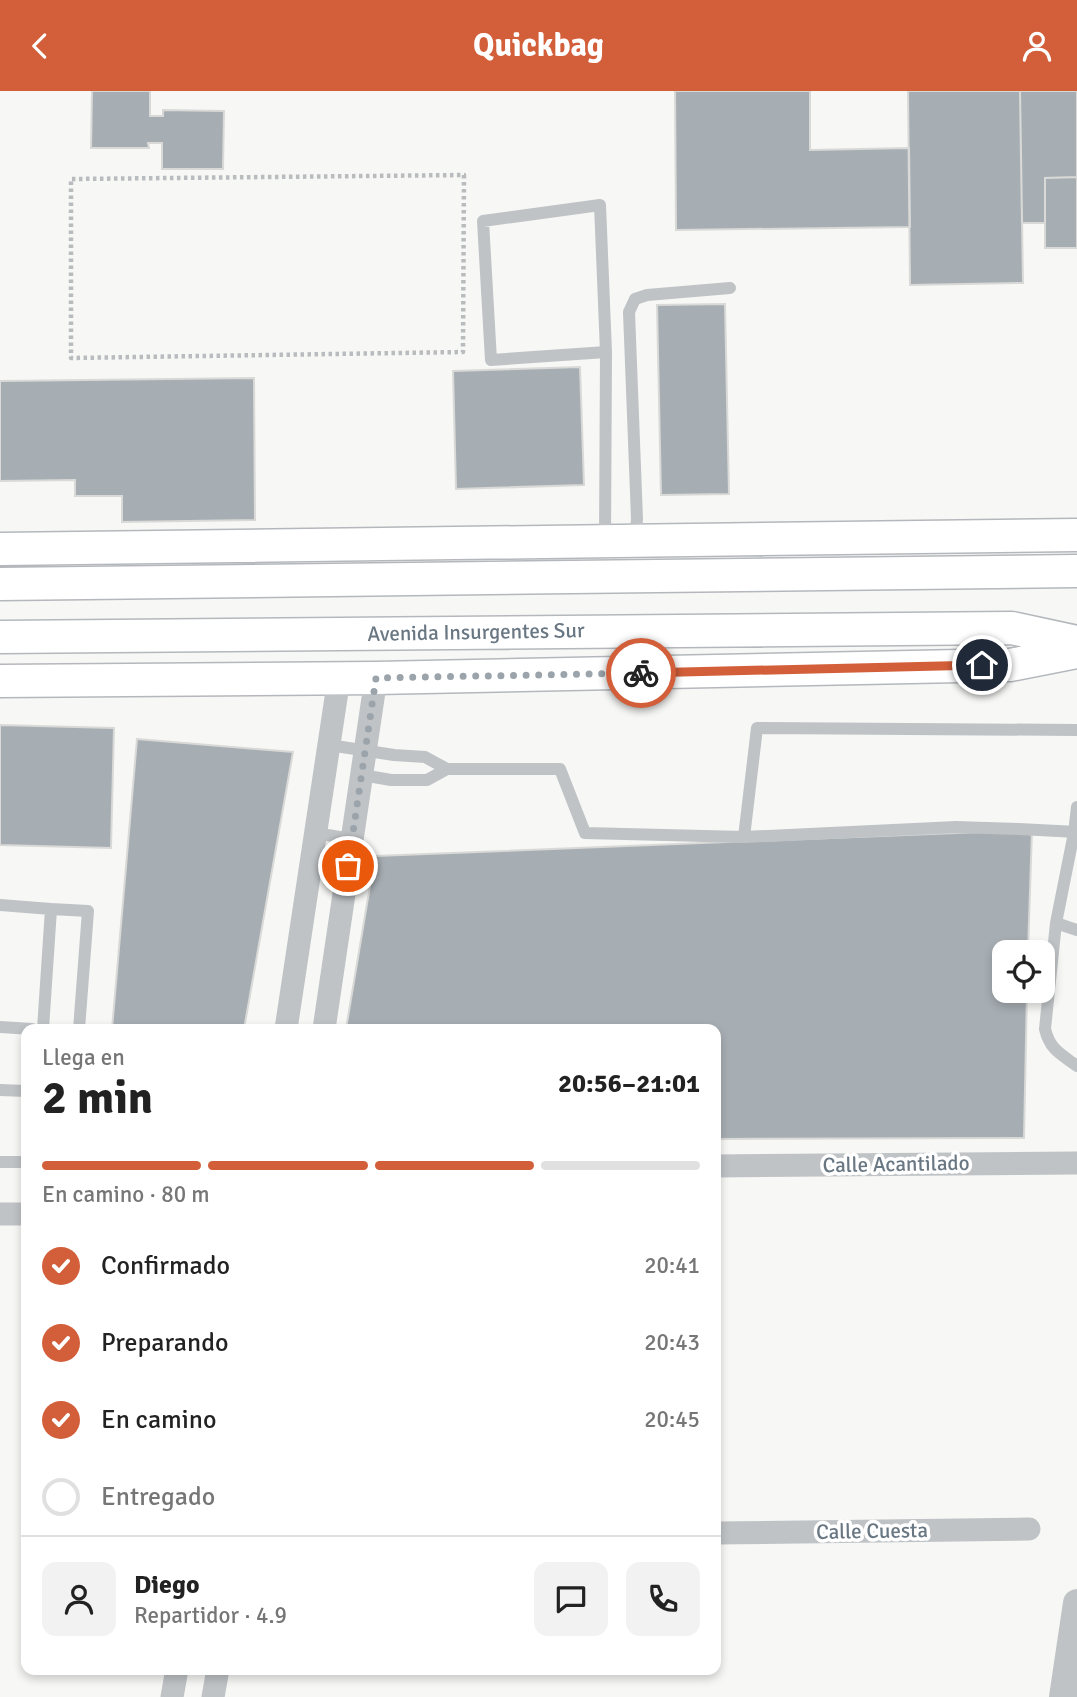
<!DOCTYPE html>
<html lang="es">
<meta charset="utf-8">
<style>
body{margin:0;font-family:Signika,sans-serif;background:#f2f2f2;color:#222;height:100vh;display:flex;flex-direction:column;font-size:26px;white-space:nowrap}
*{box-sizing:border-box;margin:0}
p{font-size:23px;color:#767676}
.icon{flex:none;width:38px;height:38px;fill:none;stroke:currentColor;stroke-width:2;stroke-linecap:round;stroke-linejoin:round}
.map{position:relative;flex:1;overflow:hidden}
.drawer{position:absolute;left:21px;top:933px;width:700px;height:651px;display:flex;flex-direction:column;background:#fff;border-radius:14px;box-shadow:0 4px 10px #0003}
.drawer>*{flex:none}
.controls{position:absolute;left:992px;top:849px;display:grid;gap:14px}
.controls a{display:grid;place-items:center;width:63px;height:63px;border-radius:14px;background:#fff;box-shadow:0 4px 10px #0003;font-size:35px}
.pin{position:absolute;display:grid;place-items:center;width:60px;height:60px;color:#fff;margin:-30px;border:4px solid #fff;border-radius:50%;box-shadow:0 2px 7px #0007}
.courier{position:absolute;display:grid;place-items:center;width:70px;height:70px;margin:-35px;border:5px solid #d35f3a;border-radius:50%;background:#fff;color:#222;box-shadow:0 2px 9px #0007}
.headline em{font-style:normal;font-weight:800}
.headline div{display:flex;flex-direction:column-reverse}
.headline{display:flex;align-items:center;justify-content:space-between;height:119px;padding:0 21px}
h1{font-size:46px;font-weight:800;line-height:52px}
.bar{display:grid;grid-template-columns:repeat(4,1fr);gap:10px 7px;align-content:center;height:84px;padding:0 21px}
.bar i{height:9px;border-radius:5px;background:#e0e0e0}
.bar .on{background:#d35f3a}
.bar p{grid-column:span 4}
.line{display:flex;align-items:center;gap:18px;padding:0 21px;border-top:2px solid #e0e0e0}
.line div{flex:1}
.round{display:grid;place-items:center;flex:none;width:74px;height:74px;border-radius:14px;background:#f2f2f2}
ol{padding:0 21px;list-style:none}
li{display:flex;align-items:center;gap:21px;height:77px}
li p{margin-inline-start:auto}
li .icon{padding:7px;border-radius:50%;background:#d35f3a;color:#fff;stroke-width:4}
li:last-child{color:#767676}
li i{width:38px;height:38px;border:4px solid #e0e0e0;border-radius:50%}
header{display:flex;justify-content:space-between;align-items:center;height:91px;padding:0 21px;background:#d35f3a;color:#fff;font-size:32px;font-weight:800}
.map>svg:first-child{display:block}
.building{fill:#a7aeb3;stroke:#d9d9d7;stroke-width:2}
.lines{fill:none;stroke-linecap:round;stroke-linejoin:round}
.secondary-casing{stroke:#b4b8bc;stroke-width:35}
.path{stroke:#b9bcbe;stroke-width:4.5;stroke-dasharray:3.5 3.5;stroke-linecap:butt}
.service{stroke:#bfc3c6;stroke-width:12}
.minor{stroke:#bfc3c6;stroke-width:23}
.tertiary{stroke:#bfc3c6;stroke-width:28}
.secondary{stroke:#fff;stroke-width:32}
.done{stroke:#9ba4ab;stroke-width:7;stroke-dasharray:0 12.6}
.route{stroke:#d35f3a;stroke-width:9}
.labels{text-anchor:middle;stroke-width:7;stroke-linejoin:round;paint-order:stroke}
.street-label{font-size:21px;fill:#697783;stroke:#fff}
</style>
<header><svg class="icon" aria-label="back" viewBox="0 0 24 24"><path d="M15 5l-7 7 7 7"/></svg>Quickbag<svg class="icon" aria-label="person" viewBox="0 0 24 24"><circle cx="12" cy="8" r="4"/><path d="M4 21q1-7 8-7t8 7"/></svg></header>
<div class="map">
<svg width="1077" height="1606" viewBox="0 0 1077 1606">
<rect width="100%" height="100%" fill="#f7f7f5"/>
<path class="building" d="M92 0H150V25H163V19L224 20 223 78H162V52H148L149 57H91Z
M675 0H810V59L909 57 910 136 676 139Z
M908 0H1020L1023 192 910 194Z
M1020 0H1077V86L1045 87V132H1022Z
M1077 86V157H1045V87Z
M725 213 729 403 661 404 657 214Z
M580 276 584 394 456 398 453 280Z
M254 287 255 429 122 431V405H75V389L0 390V290Z
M0 634 114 637 111 757 0 754Z
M137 648 293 661 244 938H112Z
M1032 739 1028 861H1004V900H1027L1024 1047 716 1048V938H346L375 765Z"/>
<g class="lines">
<g class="secondary-casing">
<path id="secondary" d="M0 458 1077 444
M0 493 1077 480
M0 546 1012 537 1077 551
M0 590 376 587 1010 574 1077 561"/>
</g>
<path class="path" d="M464 84 463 261 71 267V88Z"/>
<path class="service" d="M605 449 606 261 600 114 483 130 491 269 606 261
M635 449 637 428 629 221 635 208 647 204 730 197
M329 654 394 664 425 666 447 678 427 689H391L362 684
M447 678H560L585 742 744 746 956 736 1019 738 1077 741
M1077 716 1074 742 1056 832 1045 938C1050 959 1061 963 1077 975
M315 742 352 748
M744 746 757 637 1077 639
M0 814 51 818
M1056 832 1077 839
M0 936 32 938
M43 938 51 818 88 820 79 938
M0 999 26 1000
M0 1071H26"/>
<path class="minor" d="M286 938 339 587
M324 938 376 587
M716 1075 1077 1072
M0 1123H26
M716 1442 1029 1438
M172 1606 177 1578
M213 1606 218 1578"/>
<path class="tertiary" d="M1063 1606 1077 1512"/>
<use href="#secondary" class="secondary"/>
</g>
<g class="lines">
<path class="done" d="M348 775 376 587 641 582"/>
<path class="route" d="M641 582 982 574"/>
</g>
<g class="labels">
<g class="street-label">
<text transform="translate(476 541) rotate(-1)" y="7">Avenida Insurgentes Sur</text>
<text transform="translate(896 1073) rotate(-1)" y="7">Calle Acantilado</text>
<text transform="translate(872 1440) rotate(-1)" y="7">Calle Cuesta</text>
</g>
</g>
</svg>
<div class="controls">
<a><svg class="icon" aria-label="locate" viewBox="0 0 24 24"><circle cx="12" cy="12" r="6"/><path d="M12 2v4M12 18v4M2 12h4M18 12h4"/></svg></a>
</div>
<div class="pin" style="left:348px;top:775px;background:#ea580c"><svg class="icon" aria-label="bag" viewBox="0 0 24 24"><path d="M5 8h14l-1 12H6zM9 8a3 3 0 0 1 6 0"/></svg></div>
<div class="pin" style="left:982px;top:574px;background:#1f2937"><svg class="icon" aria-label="home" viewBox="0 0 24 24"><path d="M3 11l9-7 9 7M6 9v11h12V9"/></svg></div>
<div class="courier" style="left:641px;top:582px"><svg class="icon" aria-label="bike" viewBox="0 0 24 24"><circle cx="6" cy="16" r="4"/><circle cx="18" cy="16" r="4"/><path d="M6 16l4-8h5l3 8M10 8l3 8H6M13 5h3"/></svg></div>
<section class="drawer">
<div class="headline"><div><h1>2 min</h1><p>Llega en</p></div><em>20:56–21:01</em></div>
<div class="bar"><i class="on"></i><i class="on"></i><i class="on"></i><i></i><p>En camino · 80 m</p></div>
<ol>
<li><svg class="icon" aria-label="check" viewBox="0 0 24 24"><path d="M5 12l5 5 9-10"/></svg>Confirmado<p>20:41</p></li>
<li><svg class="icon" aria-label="check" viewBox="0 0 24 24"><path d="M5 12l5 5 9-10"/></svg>Preparando<p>20:43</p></li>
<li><svg class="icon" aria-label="check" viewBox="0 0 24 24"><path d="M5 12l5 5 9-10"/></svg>En camino<p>20:45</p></li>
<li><i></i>Entregado</li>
</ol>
<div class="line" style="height:126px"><a class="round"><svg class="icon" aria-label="person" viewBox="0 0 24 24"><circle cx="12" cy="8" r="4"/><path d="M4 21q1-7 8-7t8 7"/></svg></a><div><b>Diego</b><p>Repartidor · 4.9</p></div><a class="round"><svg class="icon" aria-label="chat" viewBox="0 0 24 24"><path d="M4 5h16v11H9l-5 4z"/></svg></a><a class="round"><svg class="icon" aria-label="phone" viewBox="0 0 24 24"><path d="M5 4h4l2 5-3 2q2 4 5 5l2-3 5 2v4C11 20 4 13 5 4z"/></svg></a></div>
</section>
</div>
